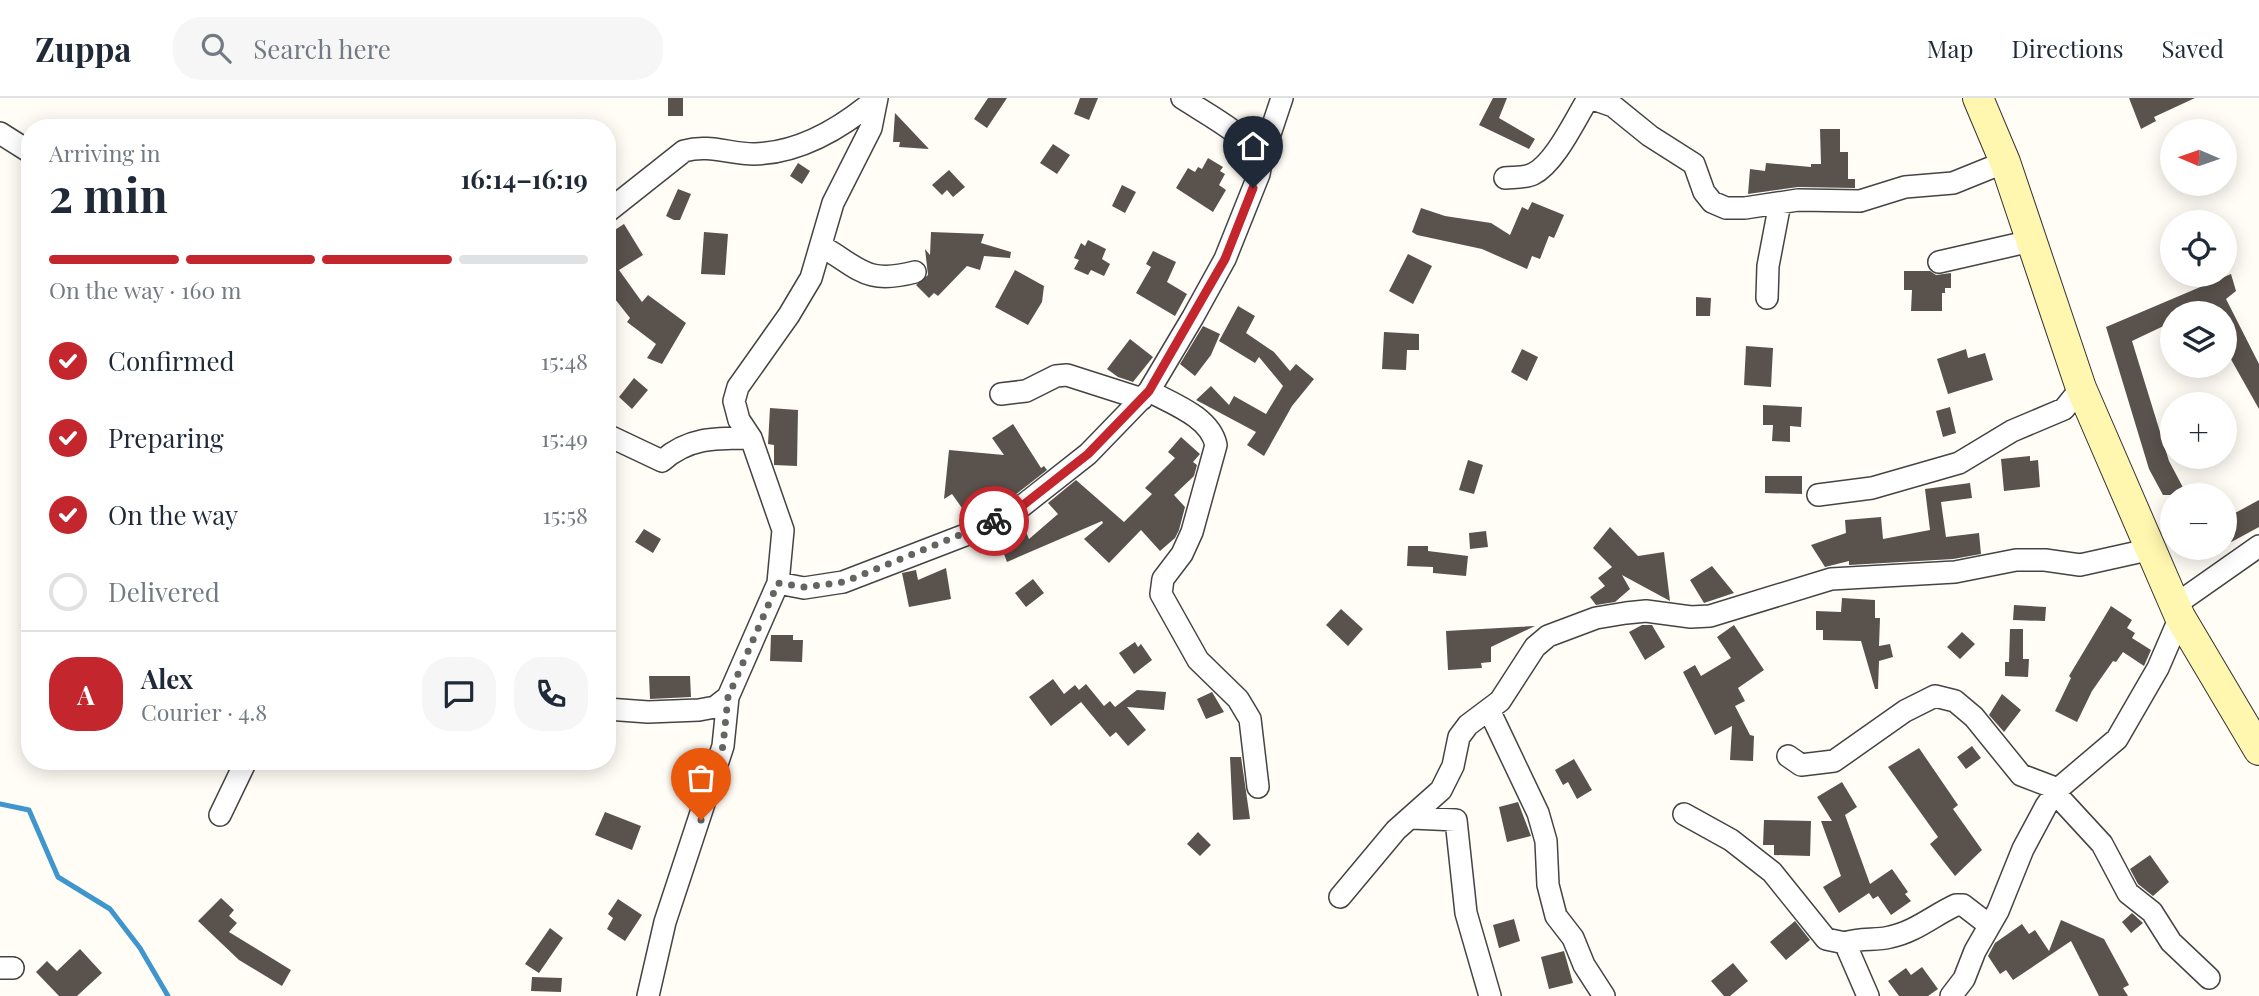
<!DOCTYPE html>
<meta charset="utf-8">
<style>
body{margin:0;font-family:"Playfair Display",serif;background:#f6f6f7;color:#1f2937;height:100vh;display:flex;flex-direction:column;font-size:26px;white-space:nowrap}
*{box-sizing:border-box;margin:0}
p{font-size:23px;color:#747a83}
.icon{flex:none;width:38px;height:38px;fill:none;stroke:currentColor;stroke-width:2;stroke-linecap:round;stroke-linejoin:round}
.map{position:relative;flex:1;overflow:hidden}
.panel{position:absolute;left:21px;top:21px;width:595px;height:651px;display:flex;flex-direction:column;background:#fff;border-radius:28px;box-shadow:0 4px 18px #0003}
.panel>*{flex:none}
.needle{width:46px;rotate:272deg}
.controls{position:absolute;left:2160px;top:21px;display:grid;gap:14px}
.controls a{display:grid;place-items:center;width:77px;height:77px;border-radius:50%;background:#fff;box-shadow:0 4px 18px #0003;font-size:35px}
.pin{position:absolute;display:grid;place-items:center;width:60px;height:60px;color:#fff;margin:-72px -30px;border-radius:50% 50% 50% 0;rotate:-45deg;box-shadow:0 0 7px #0007}
.pin .icon{rotate:45deg}
.courier{position:absolute;display:grid;place-items:center;width:70px;height:70px;margin:-35px;border:5px solid #c4262e;border-radius:50%;background:#fff;color:#222;box-shadow:0 2px 9px #0007}
.head em{font-style:normal;font-weight:700}
.head div{display:flex;flex-direction:column-reverse}
.head{display:flex;align-items:center;justify-content:space-between;height:119px;padding:0 28px}
h1{font-size:46px;font-weight:700;line-height:52px}
.bar{display:grid;grid-template-columns:repeat(4,1fr);gap:10px 7px;align-content:center;height:84px;padding:0 28px}
.bar i{height:9px;border-radius:5px;background:#e0e1e3}
.bar .active{background:#c4262e}
.bar p{grid-column:span 4}
.line{display:flex;align-items:center;gap:18px;padding:0 28px;border-top:2px solid #e0e1e3}
.line div{flex:1}
.round{display:grid;place-items:center;flex:none;width:74px;height:74px;border-radius:28px;background:#f6f6f7}
ol{padding:0 28px;list-style:none}
li{display:flex;align-items:center;gap:21px;height:77px}
li p{margin-inline-start:auto}
li .icon{padding:7px;border-radius:50%;background:#c4262e;color:#fff;stroke-width:4}
li:last-child{color:#747a83}
li i{width:38px;height:38px;border:4px solid #e0e1e3;border-radius:50%}
header{display:flex;align-items:center;gap:42px;box-sizing:border-box;height:98px;padding:0 35px;background:#fff;border-bottom:2px solid #e0e1e3}
header strong{font-size:33px}
nav{display:flex;gap:38px;margin-inline-start:auto;font-size:24px}
.search{width:490px;height:63px;background:#f6f6f7;display:flex;align-items:center;gap:18px;box-sizing:border-box;padding:0 24px;border-radius:28px;color:#747a83;font-size:26px}
.map>svg:first-child{display:block}
.lines{fill:none;stroke-linecap:round;stroke-linejoin:round}
.stream{stroke:#3f96cf;stroke-width:5}
.building{fill:#5a524d}
.street-casing{stroke:#444;stroke-width:24}
.secondary-casing{stroke:#333;stroke-width:32}
.street{stroke:#fff;stroke-width:21}
.secondary{stroke:#fff6b0;stroke-width:30}
.done{stroke:#646461;stroke-width:7;stroke-dasharray:0 12.6}
.route{stroke:#c4262e;stroke-width:9}
</style>
<header>
<strong>Zuppa</strong>
<div class="search"><svg class="icon" aria-label="search" viewBox="0 0 24 24"><circle cx="10" cy="10" r="6"/><path d="M15 15l6 6"/></svg>Search here</div>
<nav><a>Map</a><a>Directions</a><a>Saved</a></nav>
</header>
<div class="map">
<svg width="2259" height="898" viewBox="0 0 2259 898">
<rect width="100%" height="100%" fill="#fffdf5"/>
<g class="lines">
<path class="stream" d="M0 706 29 712 58 779 110 811 140 850 168 898"/>
</g>
<path class="building" d="M668 0H683V18H668Z
M988 0H1007L987 30 974 21Z
M1080 0H1098L1089 22 1074 16Z
M1493 0H1507L1499 20 1535 41 1529 51 1479 27Z
M2129 0H2195L2154 19 2156 23 2141 31Z
M895 15 929 51 899 49 900 44H893Z
M1820 31H1840V54H1848V81H1855V90L1798 89 1748 96 1750 71 1765 73 1766 65 1811 69V66H1821Z
M1053 46 1070 57 1057 76 1040 65Z
M1208 60 1223 69 1220 73 1225 76 1219 87 1226 92 1213 114 1176 90 1188 70 1195 74 1198 69 1202 71Z
M798 65 810 73 802 86 790 78Z
M949 72 965 89 953 99 947 92 942 97 932 87Z
M1122 87 1136 94 1125 115 1112 108Z
M678 91 691 96 680 122H674L666 118Z
M1532 104 1564 117 1554 140 1549 138 1540 161 1532 158 1527 171 1482 151 1417 137 1412 134 1421 110 1445 118 1491 125 1510 137 1522 109 1528 112Z
M624 126 643 157 619 172 642 204 648 197 686 225 662 266 647 260 656 246 627 224 630 220 607 191V137Z
M704 134 728 136 725 177 701 176Z
M931 134 984 136 981 145 1011 154 1010 160 984 158 980 172 967 168 938 198 934 195 929 200 916 187 928 177 925 151 930 157Z
M1088 142 1106 151 1102 161 1110 166 1104 178 1091 172 1088 177 1074 171 1079 162 1074 160 1081 145 1085 148Z
M1153 153 1176 164 1167 184 1187 196 1175 218 1136 195 1151 169 1146 166Z
M1408 156 1432 168 1413 206 1389 193Z
M1015 172 1044 188 1042 204 1028 227 995 209Z
M1904 173H1930L1936 177 1951 175V190H1945V195H1942V213H1911L1912 192H1904Z
M2231 176 2236 193 2226 201 2259 266V311L2224 249V215H2206L2203 210 2192 215H2172V224L2132 243 2169 363 2187 397H2163L2149 371 2106 229Z
M1696 199 1711 200 1710 218H1696Z
M1238 208 1255 218 1246 235 1274 254 1290 273 1296 266 1314 281 1292 308 1264 358 1247 347 1256 334 1196 302 1211 288 1229 307 1234 298 1266 316 1283 288 1259 259 1255 265 1219 243Z
M1203 228 1220 236 1211 257 1195 278 1180 266Z
M1384 234 1419 236V252H1407L1406 272 1382 271Z
M1130 241 1153 259 1133 284 1118 279 1107 271Z
M1746 248 1773 250 1771 289 1744 287Z
M1522 251 1538 259 1527 283 1511 274Z
M1966 251 1968 260 1985 255 1993 282 1948 296 1937 261Z
M634 280 648 292 632 311 619 299Z
M1763 307 1802 309 1801 329 1790 328V344L1772 343 1773 327H1763Z
M1950 309 1956 335 1943 339 1936 313Z
M770 310 798 312 797 368 774 367V347L768 346Z
M1013 326 1041 370 1044 368 1047 372 1015 397 971 414 968 405 962 410 952 396 944 401 949 352 1004 357 992 340Z
M1181 339 1200 356 1193 364 1197 367 1194 378 1174 397 1185 409 1179 432 1175 440 1160 453 1141 432 1109 465 1084 441 1103 425 1102 423 1007 464 999 443 1025 432 1029 441 1058 416 1048 405 1076 382 1124 424 1152 396 1145 390 1175 360 1168 354Z
M2030 358V363L2038 362 2040 389 2004 393 2001 361Z
M1468 362 1483 367 1474 396 1459 392Z
M1765 378H1802V396L1765 395Z
M1970 385 1972 400 1941 404 1946 439 1979 435 1981 456 1953 461 1849 467V463L1825 469 1811 447 1846 435 1845 422 1881 419 1883 441 1930 432 1925 391Z
M2259 402V429L2224 448V421Z
M1610 429 1638 458 1664 454 1670 503 1622 477 1630 491 1615 504 1596 507 1590 499 1605 488 1598 480 1612 469 1593 450Z
M644 431 661 441 653 455 635 444Z
M1486 433 1488 449 1470 451 1469 435Z
M1408 448H1428V453L1468 458 1466 478 1433 475V469L1407 468Z
M1712 468 1734 495 1704 505 1690 482Z
M946 470 951 501 909 509 902 475 916 472 918 482Z
M1033 481 1044 495 1026 509 1015 495Z
M1842 500 1875 502V520H1880L1879 548 1890 546 1893 559 1879 563 1878 591H1875L1861 543 1823 542V532H1816V513L1841 514Z
M2014 507 2046 509 2045 523 2013 522Z
M2111 508 2132 522 2127 530 2135 535 2132 540 2151 552 2144 568 2123 554 2116 564 2113 563 2092 593 2077 624 2055 613 2071 580 2069 578Z
M1341 511 1363 531 1348 548 1326 527Z
M1642 527H1652L1665 549 1645 562 1629 534Z
M1734 527 1764 572 1738 590 1745 603 1735 608 1750 637 1754 638 1753 663 1730 662 1732 628 1715 637 1683 574 1695 567 1701 578 1731 560 1717 539Z
M1535 528 1491 549V564L1481 565 1482 570 1448 572 1446 533Z
M2010 531H2023V561H2029L2028 579 2005 578V564H2009Z
M1962 534 1975 546 1960 561 1947 549Z
M771 537H793V542H803L802 564 770 563Z
M1135 544 1138 549 1141 546 1152 562 1134 576 1119 555Z
M649 578H690L691 599 650 601Z
M1053 581 1064 596 1075 587 1079 592 1086 586 1104 608 1110 603 1115 609 1137 592 1166 594 1164 612 1127 609 1146 632 1128 648 1116 634 1110 639 1081 604 1051 628 1029 599Z
M1212 594 1224 614 1206 621 1197 601Z
M2002 596 2021 612 2004 634 1989 617Z
M1972 648 1981 660 1966 671 1957 659Z
M1919 650 1958 707 1953 711 1982 752 1955 778 1930 746 1938 739 1888 669Z
M1230 659H1241L1250 721 1233 722Z
M1574 661 1592 692 1577 701 1568 684 1563 687 1555 672Z
M1842 684 1857 709 1845 717 1870 786 1892 771 1908 794 1905 796 1911 803 1891 817 1878 798 1873 801 1869 795 1839 815 1823 789 1841 778 1821 723H1832L1817 699Z
M1518 704 1531 738 1507 744 1499 709Z
M605 714 641 728 632 752 595 737Z
M1764 722 1811 723 1810 758 1774 757V747H1763Z
M1198 734 1211 747 1200 758 1187 746Z
M2150 757 2169 784 2153 798 2138 786 2130 771Z
M221 800 234 812 229 818 237 825 229 834 291 872 282 888 239 862 198 823Z
M618 801 642 817 625 843 607 831 613 820 608 816Z
M2132 815 2143 825 2131 835 2122 824Z
M1514 821 1520 843 1499 850 1493 827Z
M2061 822 2104 841 2129 887 2123 890 2128 898H2099L2071 843 2013 882 2006 872 2000 876 1988 858 1995 845 2022 826 2029 836 2035 832 2049 853Z
M1795 823 1810 842 1786 862 1770 844Z
M550 830 563 840 539 875 525 866Z
M80 851 102 875 77 898H59L36 874 47 863 57 873Z
M1564 853 1573 885 1549 891 1541 859Z
M1733 865 1748 883 1730 898H1724L1711 883Z
M1922 869 1938 891 1928 898H1899L1888 883 1906 870 1911 877Z
M532 879 562 880 561 894 531 893Z"/>
<g class="lines">
<g class="street-casing">
<path id="street" d="M0 35 30 54
M1262 60 1282 0
M1505 80C1513 79 1525 80 1533 76 1554 66 1574 24 1586 4L1593 1 1613 8 1650 38 1694 66 1704 94 1712 104 1726 110H1745L1798 102 1860 103 1905 89 1953 85 2005 64
M607 114 684 53C709 46 730 56 754 56 800 55 843 29 877 0
M821 148C860 170 865 187 915 174
M1939 164 2031 143
M1767 200 1768 168 1780 105
M1149 293C1173 306 1210 319 1216 347L1192 434 1182 456 1163 481 1161 496 1198 562 1238 601 1250 621 1258 689
M1001 296 1026 293 1056 278 1067 277 1142 301
M607 337 662 363C689 339 717 340 751 340
M1818 397 1872 390 1959 365 2012 333 2064 311 2081 290
M778 485 804 490 843 484 973 434 1022 408 1088 356 1149 293 1193 219 1225 161 1259 76 1262 60C1241 34 1210 18 1182 0
M2175 507 2259 448
M607 611 648 614 699 612 715 609 728 599 778 485 783 432 751 340 739 322 734 303 738 289 789 217 811 180 833 105 871 30 877 0
M1489 612 1538 715 1546 743 1548 787 1556 818 1573 840 1584 867 1604 898
M1788 658 1801 667 1834 663 1905 613 1935 598 1955 603 1974 619 2021 677 2058 691
M2055 695 2102 746 2128 795 2152 814 2171 844 2209 880
M1684 716 1731 742 1772 774 1826 841 1845 845 1868 898
M220 717 246 663
M1412 720 1456 722 1466 815 1490 898
M1340 799 1396 732 1441 692 1453 668 1459 639 1468 627 1500 603 1535 549 1548 538 1596 520 1626 515 1646 513 1691 519 1710 518 1831 481 1955 474 2016 462H2045L2080 467 2152 451
M1845 845C1861 839 1875 843 1890 839 1915 834 1934 817 1956 807H1963L1989 827
M0 870H13
M648 898 665 824 723 648 728 599
M1951 898 1964 881 1975 853 1998 813 2023 751 2046 708 2058 691 2117 641 2158 570 2180 519"/>
</g>
<g class="secondary-casing">
<path id="secondary" d="M1978 0 2005 64 2081 290 2180 519 2259 652"/>
</g>
<use href="#street" class="street"/>
<use href="#secondary" class="secondary"/>
</g>
<g class="lines">
<path class="done" d="M701 722 723 648 728 599 778 485 804 489 844 484 994 423"/>
<path class="route" d="M994 423 1022 408 1088 356 1149 293 1225 161 1253 90"/>
</g>
</svg>
<div class="controls">
<a><svg class="needle" viewBox="-14 -14 28 28"><path d="M0-13l5 13h-10z" fill="#e53935"/><path d="M0 13l5-13h-10z" fill="#747a83"/></svg></a>
<a><svg class="icon" aria-label="locate" viewBox="0 0 24 24"><circle cx="12" cy="12" r="6"/><path d="M12 2v4M12 18v4M2 12h4M18 12h4"/></svg></a>
<a><svg class="icon" aria-label="layers" viewBox="0 0 24 24"><path d="M12 4l9 5-9 5-9-5zM3 14l9 5 9-5"/></svg></a>
<a>+</a>
<a>−</a>
</div>
<div class="pin" style="left:701px;top:722px;background:#ea580c"><svg class="icon" aria-label="bag" viewBox="0 0 24 24"><path d="M5 8h14l-1 12H6zM9 8a3 3 0 0 1 6 0"/></svg></div>
<div class="pin" style="left:1253px;top:90px;background:#1f2937"><svg class="icon" aria-label="home" viewBox="0 0 24 24"><path d="M3 11l9-7 9 7M6 9v11h12V9"/></svg></div>
<div class="courier" style="left:994px;top:423px"><svg class="icon" aria-label="bike" viewBox="0 0 24 24"><circle cx="6" cy="16" r="4"/><circle cx="18" cy="16" r="4"/><path d="M6 16l4-8h5l3 8M10 8l3 8H6M13 5h3"/></svg></div>
<section class="panel">
<div class="head"><div><h1>2 min</h1><p>Arriving in</p></div><em>16:14–16:19</em></div>
<div class="bar"><i class="active"></i><i class="active"></i><i class="active"></i><i></i><p>On the way · 160 m</p></div>
<ol>
<li><svg class="icon" aria-label="check" viewBox="0 0 24 24"><path d="M5 12l5 5 9-10"/></svg>Confirmed<p>15:48</p></li>
<li><svg class="icon" aria-label="check" viewBox="0 0 24 24"><path d="M5 12l5 5 9-10"/></svg>Preparing<p>15:49</p></li>
<li><svg class="icon" aria-label="check" viewBox="0 0 24 24"><path d="M5 12l5 5 9-10"/></svg>On the way<p>15:58</p></li>
<li><i></i>Delivered</li>
</ol>
<div class="line" style="height:126px"><b class="round" style="background:#c4262e;color:#fff">A</b><div><b>Alex</b><p>Courier · 4.8</p></div><a class="round"><svg class="icon" aria-label="chat" viewBox="0 0 24 24"><path d="M4 5h16v11H9l-5 4z"/></svg></a><a class="round"><svg class="icon" aria-label="phone" viewBox="0 0 24 24"><path d="M5 4h4l2 5-3 2q2 4 5 5l2-3 5 2v4C11 20 4 13 5 4z"/></svg></a></div>
</section>
</div>
